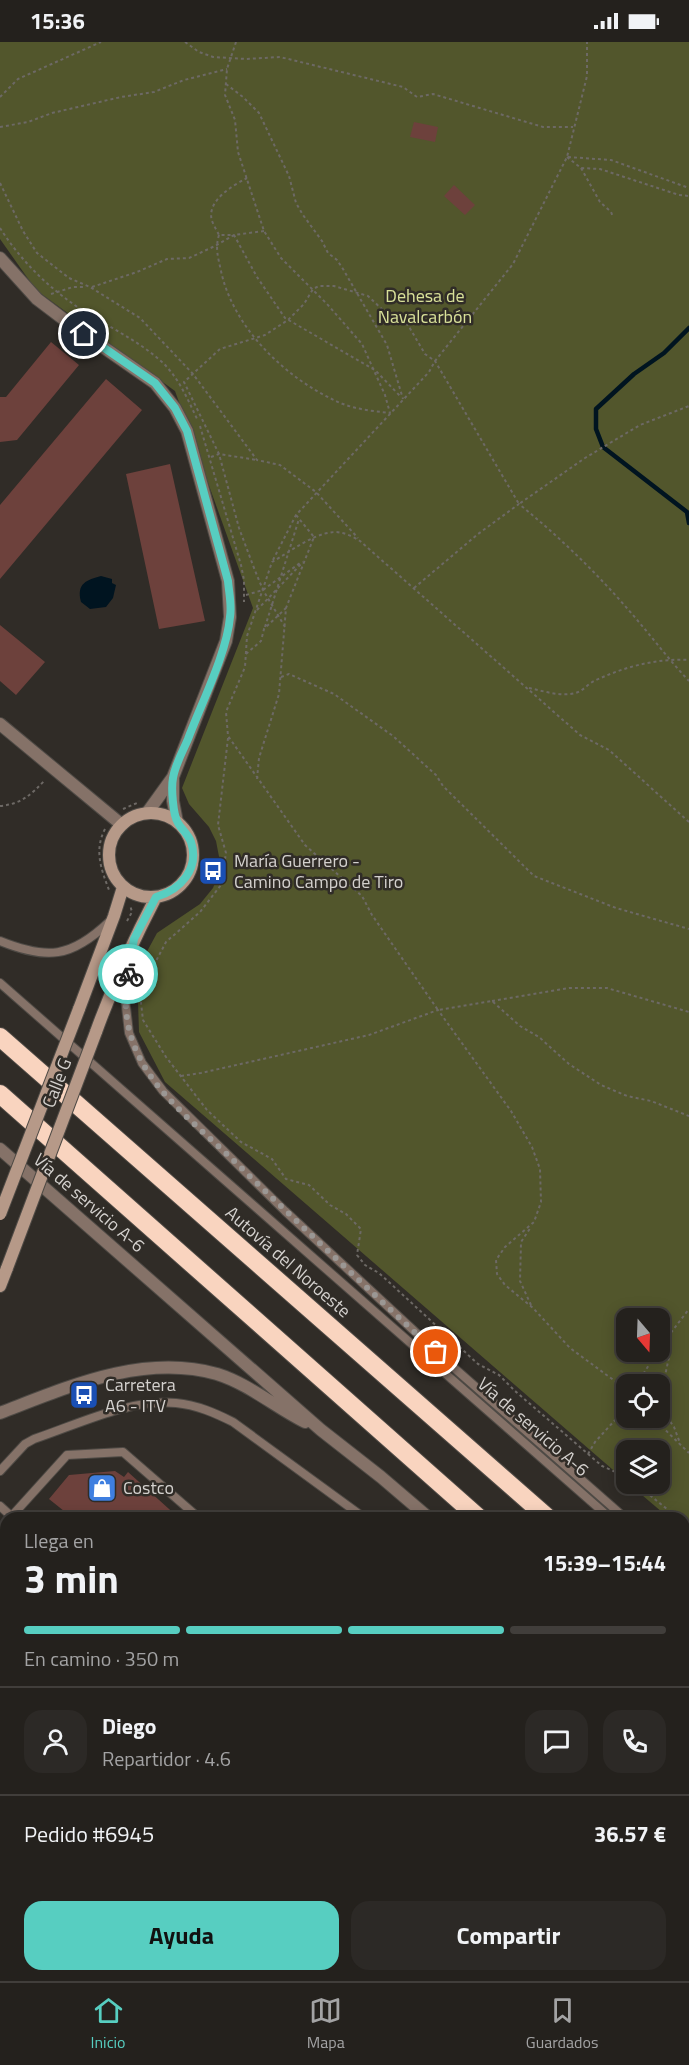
<!DOCTYPE html>
<html lang="es">
<meta charset="utf-8">
<style>
body{margin:0;font-family:"Titillium Web",sans-serif;background:#2c2926;color:#f1f3f6;height:100vh;display:flex;flex-direction:column;font-size:22px;white-space:nowrap}
*{box-sizing:border-box;margin:0}
p{font-size:20px;color:#a3a3a4}
.icon{flex:none;width:33px;height:33px;fill:none;stroke:currentColor;stroke-width:2;stroke-linecap:round;stroke-linejoin:round}
.map{position:relative;flex:1;overflow:hidden}
.sheet{position:absolute;left:0px;top:1470px;width:690px;height:470px;display:flex;flex-direction:column;background:#24211d;border-radius:18px 18px 0 0;box-shadow:0 3px 15px #0003,0 0 0 2px #413e3b}
.sheet>*{flex:none}
.needle{width:39px;rotate:161deg}
.fabs{position:absolute;left:616px;top:1266px;display:grid;gap:12px}
.fabs a{display:grid;place-items:center;width:54px;height:54px;border-radius:12px;background:#24211d;box-shadow:0 3px 15px #0003,0 0 0 2px #413e3b;font-size:30px}
.pin{position:absolute;display:grid;place-items:center;width:51px;height:51px;color:#fff;margin:-26px;border:3px solid #fff;border-radius:50%;box-shadow:0 2px 6px #0007}
.courier{position:absolute;display:grid;place-items:center;width:60px;height:60px;margin:-30px;border:4px solid #57cec1;border-radius:50%;background:#fff;color:#222;box-shadow:0 2px 8px #0007}
.head em{font-style:normal;font-weight:700}
.head div{display:flex;flex-direction:column-reverse}
.head{display:flex;align-items:center;justify-content:space-between;height:102px;padding:0 24px}
h1{font-size:39px;font-weight:700;line-height:45px}
.bar{display:grid;grid-template-columns:repeat(4,1fr);gap:9px 6px;align-content:center;height:72px;padding:0 24px}
.bar i{height:8px;border-radius:4px;background:#413e3b}
.bar .on{background:#57cec1}
.bar p{grid-column:span 4}
.line{display:flex;align-items:center;gap:15px;padding:0 24px;border-top:2px solid #413e3b}
.line div{flex:1}
.round{display:grid;place-items:center;flex:none;width:63px;height:63px;border-radius:18px;background:#2c2926}
.action{display:flex;gap:12px;margin-top:auto;padding:12px 24px}
.action a{flex:1;height:69px;border-radius:18px;background:#57cec1;color:#111;font-size:24px;font-weight:700;line-height:69px;text-align:center}
.action a+a{background:#2c2926;color:#f1f3f6}
.status{display:flex;justify-content:space-between;align-items:center;height:42px;padding:0 30px;background:#24211d;direction:ltr}
.status svg{height:16px;fill:currentColor}
.dock{display:flex;justify-content:space-around;align-items:center;height:84px;border-top:2px solid #413e3b;background:#24211d;font-size:16px;color:#a3a3a4}
.dock a{display:grid;justify-items:center;gap:3px}
.dock .on{color:#57cec1}
.map>svg:first-child{display:block}
.green{fill:#52562c;fill-rule:evenodd}
.water{fill:#001420}
.lines{fill:none;stroke-linecap:round;stroke-linejoin:round}
.stream{stroke:#001420;stroke-width:4.5}
.building{fill:#6d413c}
.lane-casing{stroke:#4e4a45;stroke-width:10}
.street-casing{stroke:#4e4a45;stroke-width:14}
.secondary-casing{stroke:#4e4a45;stroke-width:14}
.highway-casing{stroke:#4e4a45;stroke-width:20}
.path{stroke:#6d6965;stroke-width:2;stroke-dasharray:3 3;stroke-linecap:butt}
.lane{stroke:#857268;stroke-width:8}
.street{stroke:#857268;stroke-width:12}
.secondary{stroke:#b69988;stroke-width:12}
.highway{stroke:#f9d4bf;stroke-width:18}
.rail-casing{stroke:#928e8a;stroke-width:7}
.rail{stroke:#302c27;stroke-width:4.5;stroke-dasharray:14;stroke-linecap:butt}
.secondary-bridge-casing{stroke:#4e4a45;stroke-width:14;stroke-linecap:butt}
.secondary-bridge{stroke:#b69988;stroke-width:12}
.done{stroke:#9b9794;stroke-width:6;stroke-dasharray:0 10.8}
.route{stroke:#57cec1;stroke-width:8}
.labels{text-anchor:middle;stroke-width:5;stroke-linejoin:round;paint-order:stroke}
.park-label{font-size:18px;fill:#d9e199;stroke:#302c27}
.poi-label{font-size:18px;fill:#d4d1ce;stroke:#302c27;text-anchor:start}
.street-label{font-size:18px;fill:#d4d1ce;stroke:#302c27}
</style>
<div class="status"><b>15:36</b><svg viewBox="0 0 49 12"><path d="M0 12V9h3v3zM5 12V6h3v6zM10 12V3h3v9zM15 12V0h3v12zM26 1h20v11H26zM47 4h2v5h-2z"/></svg></div>
<div class="map">
<svg width="689" height="1939" viewBox="0 0 689 1939">
<rect width="100%" height="100%" fill="#302c27"/>
<path class="green" d="M0 0H689V1494L684 1489V1476H669L629 1442H660V1408H627V1440L165 1040 139 990 137 928 157 891 200 862 213 846 221 825 216 799 209 785 189 762 182 746 253 566 175 349 36 248 0 197ZM627 1276H660V1310H627ZM627 1342H660V1376H627Z
M0 1874 6 1882V1934H48L53 1939H0Z"/>
<path class="water" d="M101 534 112 537V541L116 543 113 556 106 565 90 567 81 560C76 541 87 538 101 534Z"/>
<g class="lines">
<path class="stream" d="M689 286 664 311 634 332 596 367V387L603 405 687 470 689 481"/>
</g>
<path class="building" d="M414 80 438 85 435 100 410 95Z
M454 143 475 163 465 173 444 154Z
M51 300 79 323 17 398 0 400V355H6Z
M106 337 142 368 0 537V463Z
M170 422 205 579 159 587 126 432Z
M0 583 45 620 16 653 0 639Z
M115 1429 124 1435 128 1430 179 1476H57L64 1469 49 1457 69 1433Z"/>
<g class="lines">
<g class="lane-casing">
<path id="lane" d="M0 899C47 918 71 916 109 880
M131 913 125 956 129 991 142 1021 163 1049 285 1169 453 1325 625 1476
M0 941 610 1476
M0 1429 25 1402 34 1397C79 1382 128 1357 176 1361 197 1363 215 1371 233 1380L359 1472 362 1476
M0 1464 11 1474
M10 1476 67 1413 123 1410 199 1476
M0 1492 6 1482
M684 1528 689 1533
M684 1541 689 1546
M0 1809 6 1811"/>
</g>
<g class="street-casing">
<path id="street" d="M0 216 37 257 70 282 155 341 175 366 187 389 228 539 230 575 226 599 173 735 147 771
M0 682 122 783
M173 735V759L177 780
M0 1107 321 1388 381 1435 429 1476
M0 1371C68 1345 143 1311 217 1332 249 1342 275 1365 305 1380
M684 1702 689 1707
M684 1807 689 1801
M252 1934 256 1939
M383 1939 388 1934
M573 1939 578 1934"/>
</g>
<g class="secondary-casing">
<path id="secondary" d="M109 813a42 42 0 1 1 84 0a42 42 0 1 1-84 0Z
M79 967 114 874 123 845
M96 990C113 943 133 899 156 855
M0 1244 7 1226"/>
</g>
<g class="highway-casing">
<path id="highway" d="M0 995 548 1476
M0 1052 479 1476
M684 1596 689 1600
M684 1658 689 1662"/>
</g>
<path class="path" d="M185 0 199 10 213 15 246 17 280 15 403 45 417 55 433 52 543 85H573
M226 42 243 55 259 71 289 134 296 161 303 173 322 199 328 211 337 218 343 227 387 303 403 357
M0 55 18 37 101 0
M0 85 28 80 52 71 121 55 154 50 184 38 227 27
M567 115 581 126 600 127 679 153 689 154
M568 115 611 118 689 146
M581 126 600 160 611 170 613 175
M247 136C232 144 206 159 212 179 214 184 217 189 219 193H234L257 235 285 276 375 328 401 355
M0 141 23 189 37 211 69 236 90 245 140 276 193 332 257 418 280 423 316 450 358 496
M0 186C23 222 52 249 88 272 113 287 140 300 162 320 179 336 188 358 198 379
M219 193C215 206 218 215 221 229 233 285 284 335 336 359 352 367 372 369 390 371L385 353 362 302 327 262 281 216 264 189 238 110 235 78 225 53 227 27 236 0
M92 245 137 230 167 217 189 216 215 204 234 193 264 189
M51 252 73 245H86
M200 384 241 523 244 538V560
M211 415 219 412 257 418
M273 518 296 473 429 330 435 319 513 222 567 115 587 34V0
M414 546 478 492 519 462C562 497 602 536 638 579 655 599 671 620 689 639
M246 553 263 548 300 521
M257 568 303 520
M265 585 299 477
M285 585 263 548 254 526 239 486 219 412 184 340 220 307 265 293 288 278 304 262 313 247 319 244H334L368 254 386 271 408 283 425 312 435 319 519 462 585 416 640 383 689 364
M246 612 261 599 264 587 286 566
M281 635 289 632 334 652 393 694 436 733 443 744 534 834 616 866 689 887
M529 646C544 649 560 655 575 651 582 650 588 642 594 639 624 625 656 616 689 618
M228 696 218 783 226 811 221 843 200 870 166 900 144 942 141 961 143 978 166 1015 207 1068 241 1100 272 1117 286 1137 309 1143 330 1163 346 1172 361 1187 357 1213 365 1223 379 1231 478 1322 499 1333 515 1349 602 1424 627 1435
M257 737 259 716 279 652 286 566 314 495 296 473
M0 764C21 762 31 753 45 738
M123 767 137 761
M689 780 609 708 580 693 360 499C355 496 348 492 342 491 321 485 290 510 272 520L247 594 245 625 226 670 228 694 305 803 362 854 372 873 438 968 492 959 520 984 539 995 569 1022 601 1043 627 1054 651 1059 689 1074
M105 787C94 808 101 827 109 848
M127 879 132 870 130 863
M492 959 569 946H607L689 970
M181 1034 201 1031 369 993 438 968 511 1069 532 1105 540 1127 541 1160 534 1180 505 1205 496 1218 497 1232 505 1243 533 1266 570 1306 627 1348
M531 1263 520 1239 521 1200 531 1185
M660 1305 689 1267
M637 1342 657 1310
M660 1365 674 1385 680 1401
M662 1366 664 1339 670 1310V1293
M653 1376 689 1411
M588 1412 595 1400 627 1365
M636 1442 678 1476
M684 1484 689 1491
M0 1833 6 1839
M116 1934 122 1939"/>
<use href="#lane" class="lane"/>
<use href="#street" class="street"/>
<use href="#secondary" class="secondary"/>
<use href="#highway" class="highway"/>
<g class="rail-casing">
<path id="rail" d="M0 1931 7 1939"/>
</g>
<use href="#rail" class="rail"/>
<g class="secondary-bridge-casing">
<path id="secondary-bridge" d="M0 1172 79 967
M7 1226 96 990"/>
</g>
<use href="#secondary-bridge" class="secondary-bridge"/>
</g>
<g class="lines">
<path class="done" d="M128 932C123 963 126 992 142 1020 161 1056 202 1088 231 1116 299 1182 367 1246 436 1310"/>
<path class="route" d="M84 292 155 341 175 366 187 389 228 539C229 551 232 563 230 575 227 611 201 662 188 697 183 709 175 723 173 736 171 746 173 773 178 781 182 788 188 792 191 800 200 827 180 848 156 855L134 897 128 932"/>
</g>
<defs>
<g id="bus-square" transform="scale(1.5)"><rect x="-9" y="-9" width="18" height="18" rx="4" fill="#1a4fb4" stroke="#302c27"/><path d="M-5-6H5V4H4V6H2V4H-2V6H-4V4H-5ZM-3.5-4V0h7V-4ZM-3.5 1.2v1.5H-2V1.2ZM2 1.2v1.5H3.5V1.2Z" fill="#fff"/></g>
<g id="shop-square" transform="scale(1.5)"><rect x="-9" y="-9" width="18" height="18" rx="4" fill="#3f7fe0" stroke="#302c27"/><path d="M-5-2.5h2.3a2.7 3.5 0 0 1 5.4 0H5L5.5 6h-11ZM-1.5-2.5h3a1.5 2.3 0 0 0-3 0Z" fill="#fff"/></g>
</defs>
<g fill-rule="evenodd">
<use href="#bus-square" x="213" y="829"/>
<use href="#bus-square" x="84" y="1353"/>
<use href="#shop-square" x="102" y="1446"/>
</g>
<g class="labels">
<g class="park-label">
<text x="425" y="260">Dehesa de<tspan x="425" dy="21">Navalcarbón</tspan></text>
</g>
<g class="poi-label">
<text x="234" y="825">María Guerrero -<tspan x="234" dy="21">Camino Campo de Tiro</tspan></text>
<text x="105" y="1349">Carretera<tspan x="105" dy="21">A6 - ITV</tspan></text>
<text x="123" y="1452">Costco</text>
</g>
<g class="street-label">
<text transform="translate(57 1041) rotate(-69)" y="6">Calle G</text>
<text transform="translate(89 1161) rotate(41)" y="6">Vía de servicio A-6</text>
<text transform="translate(288 1220) rotate(41)" y="6">Autovía del Noroeste</text>
<text transform="translate(533 1385) rotate(41)" y="6">Vía de servicio A-6</text>
</g>
</g>
</svg>
<div class="fabs">
<a><svg class="needle" viewBox="-14 -14 28 28"><path d="M0-13l5 13h-10z" fill="#e53935"/><path d="M0 13l5-13h-10z" fill="#a3a3a4"/></svg></a>
<a><svg class="icon" aria-label="locate" viewBox="0 0 24 24"><circle cx="12" cy="12" r="6"/><path d="M12 2v4M12 18v4M2 12h4M18 12h4"/></svg></a>
<a><svg class="icon" aria-label="layers" viewBox="0 0 24 24"><path d="M12 4l9 5-9 5-9-5zM3 14l9 5 9-5"/></svg></a>
</div>
<div class="pin" style="left:436px;top:1310px;background:#ea580c"><svg class="icon" aria-label="bag" viewBox="0 0 24 24"><path d="M5 8h14l-1 12H6zM9 8a3 3 0 0 1 6 0"/></svg></div>
<div class="pin" style="left:84px;top:292px;background:#1f2937"><svg class="icon" aria-label="home" viewBox="0 0 24 24"><path d="M3 11l9-7 9 7M6 9v11h12V9"/></svg></div>
<div class="courier" style="left:128px;top:932px"><svg class="icon" aria-label="bike" viewBox="0 0 24 24"><circle cx="6" cy="16" r="4"/><circle cx="18" cy="16" r="4"/><path d="M6 16l4-8h5l3 8M10 8l3 8H6M13 5h3"/></svg></div>
<section class="sheet">
<div class="head"><div><h1>3 min</h1><p>Llega en</p></div><em>15:39–15:44</em></div>
<div class="bar"><i class="on"></i><i class="on"></i><i class="on"></i><i></i><p>En camino · 350 m</p></div>
<div class="line" style="height:108px"><a class="round"><svg class="icon" aria-label="person" viewBox="0 0 24 24"><circle cx="12" cy="8" r="4"/><path d="M4 21q1-7 8-7t8 7"/></svg></a><div><b>Diego</b><p>Repartidor · 4.6</p></div><a class="round"><svg class="icon" aria-label="chat" viewBox="0 0 24 24"><path d="M4 5h16v11H9l-5 4z"/></svg></a><a class="round"><svg class="icon" aria-label="phone" viewBox="0 0 24 24"><path d="M5 4h4l2 5-3 2q2 4 5 5l2-3 5 2v4C11 20 4 13 5 4z"/></svg></a></div>
<div class="line" style="height:78px"><div>Pedido #6945</div><b>36.57 €</b></div>
<div class="action"><a>Ayuda</a><a>Compartir</a></div>
</section>
</div>
<nav class="dock">
<a class="on"><svg class="icon" aria-label="home" viewBox="0 0 24 24"><path d="M3 11l9-7 9 7M6 9v11h12V9"/></svg>Inicio</a>
<a><svg class="icon" aria-label="map" viewBox="0 0 24 24"><path d="M3 6l6-2 6 2 6-2v14l-6 2-6-2-6 2zM9 4v14M15 6v14"/></svg>Mapa</a>
<a><svg class="icon" aria-label="saved" viewBox="0 0 24 24"><path d="M7 4h10v16l-5-4-5 4z"/></svg>Guardados</a>
</nav>
